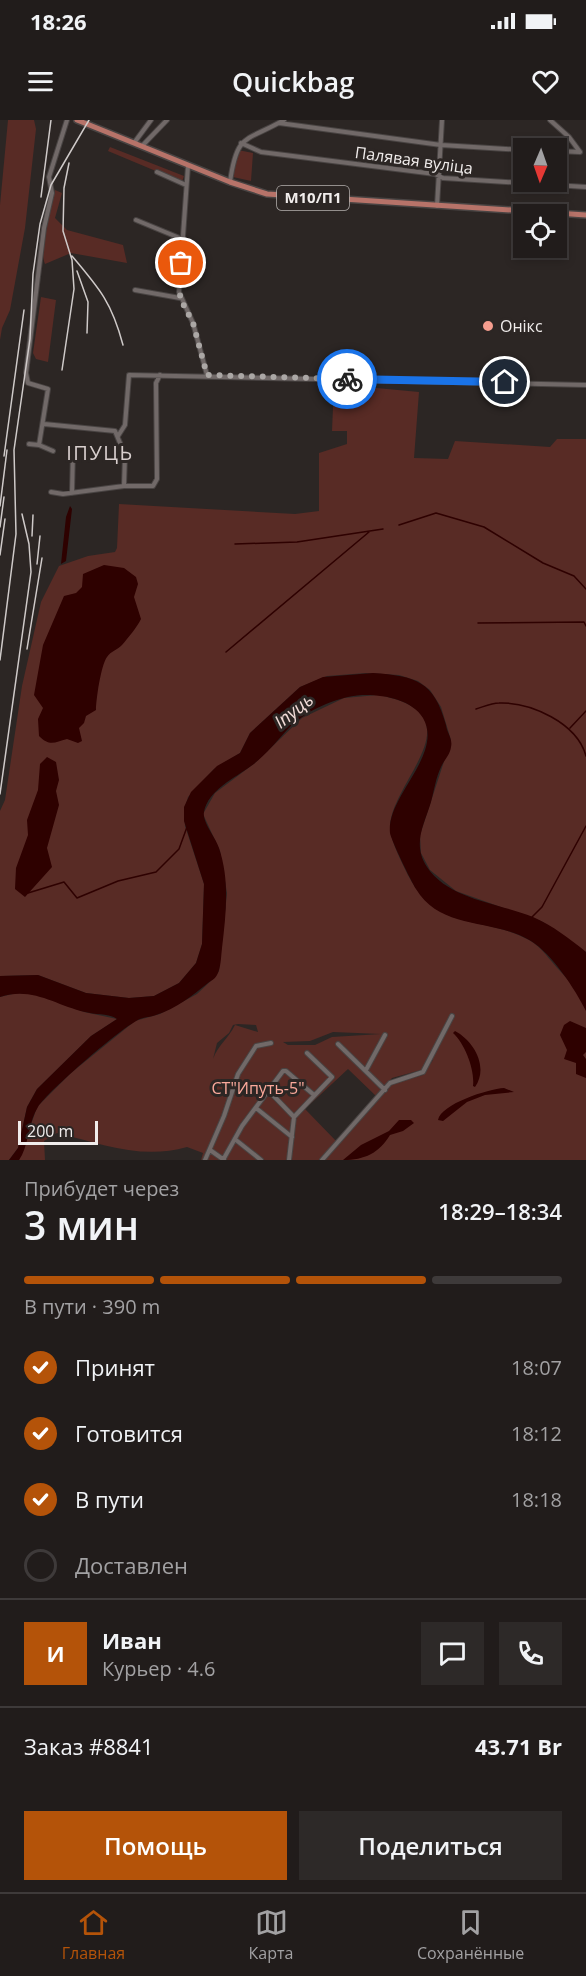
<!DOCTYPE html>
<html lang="ru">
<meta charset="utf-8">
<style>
body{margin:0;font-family:"Open Sans",sans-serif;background:#2d2928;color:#f1f3f6;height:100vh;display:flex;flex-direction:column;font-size:22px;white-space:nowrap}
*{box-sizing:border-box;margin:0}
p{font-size:20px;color:#a2a1a3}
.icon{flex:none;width:33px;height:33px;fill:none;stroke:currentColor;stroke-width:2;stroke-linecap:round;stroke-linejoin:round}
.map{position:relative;height:1040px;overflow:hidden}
.sheet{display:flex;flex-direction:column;background:#211c1b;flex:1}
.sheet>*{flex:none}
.needle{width:39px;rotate:182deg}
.controls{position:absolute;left:513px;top:18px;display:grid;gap:12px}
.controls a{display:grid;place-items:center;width:54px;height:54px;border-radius:0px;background:#211c1b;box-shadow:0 3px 9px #0003,0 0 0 2px #3e3a3a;font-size:30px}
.scale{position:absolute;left:18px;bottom:15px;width:80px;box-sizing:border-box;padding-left:6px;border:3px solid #f0eceb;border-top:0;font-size:16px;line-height:21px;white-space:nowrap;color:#f0eceb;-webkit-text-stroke:4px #2c2624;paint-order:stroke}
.pin{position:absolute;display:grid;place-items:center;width:51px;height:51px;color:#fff;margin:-26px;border:3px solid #fff;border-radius:50%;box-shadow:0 2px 6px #0007}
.courier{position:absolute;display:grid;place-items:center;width:60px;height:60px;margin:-30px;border:4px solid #1a73e8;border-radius:50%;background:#fff;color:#222;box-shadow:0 2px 8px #0007}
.headline em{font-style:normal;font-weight:600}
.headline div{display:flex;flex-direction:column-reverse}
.headline{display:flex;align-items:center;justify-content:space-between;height:102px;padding:0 24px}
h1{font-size:39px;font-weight:600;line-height:45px}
.bar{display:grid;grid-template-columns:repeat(4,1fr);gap:9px 6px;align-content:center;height:72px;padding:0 24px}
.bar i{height:8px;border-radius:4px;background:#3e3a3a}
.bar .on{background:#b45309}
.bar p{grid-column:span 4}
.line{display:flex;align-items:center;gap:15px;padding:0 24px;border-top:2px solid #3e3a3a}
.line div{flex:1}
.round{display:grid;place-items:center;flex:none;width:63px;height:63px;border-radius:0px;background:#2d2928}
ol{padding:0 24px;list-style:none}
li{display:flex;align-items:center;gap:18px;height:66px}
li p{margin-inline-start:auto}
li .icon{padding:6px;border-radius:50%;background:#b45309;color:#fff;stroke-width:4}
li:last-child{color:#a2a1a3}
li i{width:33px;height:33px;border:3px solid #3e3a3a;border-radius:50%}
.primary-button{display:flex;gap:12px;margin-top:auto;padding:12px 24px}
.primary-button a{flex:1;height:69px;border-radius:0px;background:#b45309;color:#fff;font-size:24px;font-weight:600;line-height:69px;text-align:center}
.primary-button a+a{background:#2d2928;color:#f1f3f6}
.status{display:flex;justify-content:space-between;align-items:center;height:42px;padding:0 30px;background:#211c1b;direction:ltr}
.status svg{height:16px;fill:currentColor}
header{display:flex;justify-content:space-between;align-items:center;height:78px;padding:0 24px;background:#211c1b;font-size:27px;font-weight:600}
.dock{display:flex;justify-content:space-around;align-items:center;height:84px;border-top:2px solid #3e3a3a;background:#211c1b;font-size:16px;color:#a2a1a3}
.dock a{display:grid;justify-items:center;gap:3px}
.dock .on{color:#b45309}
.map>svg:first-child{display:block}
.green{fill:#582b25;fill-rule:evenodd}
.water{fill:#2e0100}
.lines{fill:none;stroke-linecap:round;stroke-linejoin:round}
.stream{stroke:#2e0100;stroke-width:1.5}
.minor-casing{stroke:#494443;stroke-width:6}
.major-casing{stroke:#494443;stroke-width:8}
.minor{stroke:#716968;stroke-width:4}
.major{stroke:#b77369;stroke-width:5}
.rail{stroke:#cfcac9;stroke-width:1.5}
.done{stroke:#aba7a5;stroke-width:6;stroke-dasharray:0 10.8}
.route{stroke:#1a73e8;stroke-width:8}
.poi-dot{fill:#f59d8e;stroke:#2c2624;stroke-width:2}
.labels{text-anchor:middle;stroke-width:6;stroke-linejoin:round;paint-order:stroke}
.shield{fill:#2c2624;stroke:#b5b1af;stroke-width:1.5}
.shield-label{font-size:15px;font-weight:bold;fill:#f0eceb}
.street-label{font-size:16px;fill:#f0eceb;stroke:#2c2624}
.poi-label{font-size:16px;fill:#f0eceb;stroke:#2c2624;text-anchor:start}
.park-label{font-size:16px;fill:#fba99b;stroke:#2c2624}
.water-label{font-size:18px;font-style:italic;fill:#f2dcd8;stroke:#2c2624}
.quarter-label{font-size:20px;letter-spacing:1.5px;fill:#d8cfce;stroke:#2c2624}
</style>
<div class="status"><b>18:26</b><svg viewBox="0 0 49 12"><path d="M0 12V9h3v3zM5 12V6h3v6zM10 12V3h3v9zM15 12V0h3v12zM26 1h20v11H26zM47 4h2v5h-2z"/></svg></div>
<header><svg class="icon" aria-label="menu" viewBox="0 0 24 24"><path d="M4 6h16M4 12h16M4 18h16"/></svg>Quickbag<svg class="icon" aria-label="heart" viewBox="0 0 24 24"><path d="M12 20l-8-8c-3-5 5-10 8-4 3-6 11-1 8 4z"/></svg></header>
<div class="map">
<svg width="586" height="1040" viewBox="0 0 586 1040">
<rect width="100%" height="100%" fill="#2c2624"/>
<path class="green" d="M8 0H34L36 9 25 108 10 190 2 208 0 220V85Z
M110 27 184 56 182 62 108 31Z
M238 30 253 33 251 61 233 57Z
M55 70 62 73 55 98 67 110 123 125 127 143 71 133 45 144C38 128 51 88 55 70Z
M41 177 56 180 48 242 36 239 33 233Z
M334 264 419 272 414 338 448 339 455 321 550 327 557 319H586V832L543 802 456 771 430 750 421 733 420 715 451 620 441 587 430 570 418 561 399 555 366 553 327 556 300 567 250 613 240 633 214 649 188 677 184 691 185 706 204 764 202 824 196 843 179 863 154 876 129 878 86 873 38 855 0 856V691L5 680 22 566 41 482 59 446 88 436 115 432 117 428 119 384 295 394 319 391V333L347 324V311H332Z
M378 575C480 594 392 660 390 706 389 718 403 745 409 757 438 812 482 795 529 820 542 827 550 841 561 852 571 863 581 875 586 890 586 901 586 918 586 931 586 967 586 1004 586 1040H325L392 964 423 955 433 940 431 936 421 950 392 958 376 976 348 949 305 989 337 1022 321 1040H201L203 1033 187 1027C142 1040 102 1024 57 1013L44 1021 45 1040H19L37 987 71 953 135 901 160 894 197 874 214 858 219 851 227 773 220 731 203 694 215 673 255 643 302 598 344 578ZM238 904 256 905 258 912 235 905C228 919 218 925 213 939L217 923 229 913 233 905ZM333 912 381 914 332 917 315 925H288L283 922 310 921Z
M17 873 37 874 84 892 117 899 91 916 37 969 27 987 18 1028 9 1040H0V877Z"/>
<path class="water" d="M70 386 72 389 66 441 61 444 66 397Z
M104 445 124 448 136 457 138 464 134 477 141 499C137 507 128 518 122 525 117 530 111 531 107 537 101 545 96 580 96 590L86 596 84 603 79 608 82 621 78 623 67 619C55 622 50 627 39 616L38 599 43 588 34 575 43 525 64 476 76 473 82 467 83 454Z
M373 553C416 556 434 561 446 605 447 613 453 619 451 627 450 635 444 640 441 647 436 657 434 671 431 682 424 705 412 724 427 747 449 780 499 783 533 797 553 806 569 818 586 832V891C575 869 552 834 531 821 494 798 441 811 416 769 411 761 391 720 390 713 386 676 444 635 423 598 412 579 381 574 362 575 335 577 305 591 287 610 275 623 265 636 251 646 235 658 208 670 204 692 202 702 216 718 219 728 230 761 226 793 222 828 221 836 221 848 217 855 213 861 213 859 208 863 192 876 177 888 156 895 151 897 145 897 140 899 123 906 48 971 38 987 29 1001 29 1020 22 1035L19 1040H9L18 1028 27 987 37 969 91 916 117 899C109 893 95 895 85 892 55 885 32 866 0 877V856L38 855 86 873 129 878 154 876 179 863 196 843 202 824 204 764 184 701V687L191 672 217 646 240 633 250 613 300 567 323 557Z
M47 637 56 642 59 660 56 671 59 685 47 728 52 747 25 777 15 769 16 748 28 715 27 700 38 670 40 644Z
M570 901 586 908V932L583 935 586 939V958L576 954V943L564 939 567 930 560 915 564 905Z
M455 911C474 921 489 947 475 967L473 966C475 950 465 924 453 913Z
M504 968 514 972 485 975 467 982 443 1001 438 1000C441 984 488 969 504 968Z
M399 1000H411L414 1003 403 1011 390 1015C379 1033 365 1040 343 1040L361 1025 389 1011Z"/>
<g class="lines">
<path class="stream" d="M399 405 436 393 484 407 543 443 574 456 586 469
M235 424 297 422 383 409
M478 503 584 502 586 506
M226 532 369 412
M476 589C483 587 491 583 499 583 531 582 577 603 586 636
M570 608 586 591
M28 773 64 762 77 778 118 761 156 752 179 729 187 707
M532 797 542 787 586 706"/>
<g class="minor-casing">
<path id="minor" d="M550 0 569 17 580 32
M279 3 441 25 524 30
M134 23 151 0
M241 23 261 32 435 54 443 58 586 67
M142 26 167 0
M556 31 580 32
M188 46 179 172 193 203 207 255
M157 52 186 65
M230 62C237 12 246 22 284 0
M437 86 442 0
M136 100 182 119
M135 170 180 178
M44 304 115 311 125 335 124 366H153L157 359 156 263 160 255
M118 316 125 305 129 255 586 265
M29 324 39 325
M53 331 39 325 48 269 28 263 26 253 44 108 52 73 49 57 67 0
M51 372 63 374 124 366
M72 373 73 331
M338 924 385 970
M366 950 385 915
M269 971 294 997
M256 988 292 1017
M236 1020 261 1040
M210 1030 224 1040
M205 1040 224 996 238 954 256 926 271 923
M223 1040 242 1006 283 951H286L314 975
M289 1040 294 997 332 957 307 933
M322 1040 390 963 423 952 452 896"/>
</g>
<g class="major-casing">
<path id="major" d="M77 0 230 62 267 74 586 95"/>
</g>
<use href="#minor" class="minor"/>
<use href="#major" class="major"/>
<path class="rail" d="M41 77 51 0
M72 136C100 169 112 183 123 225
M77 151 88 182 87 213
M62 250 74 169 72 140 63 111 64 68 69 43
M4 336 24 190
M0 386 7 330
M0 407 4 377
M32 416 33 395
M0 435 5 399
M37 444 40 416
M27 529 42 438
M0 540 16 414 14 330 30 219 33 154 40 104 51 65 89 0
M0 674 31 452 29 424 22 394"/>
</g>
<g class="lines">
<path class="done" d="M181 143 180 178 193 203 207 255 347 259"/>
<path class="route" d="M347 259 505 262"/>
</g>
<circle class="poi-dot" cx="488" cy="206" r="6"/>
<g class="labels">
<rect class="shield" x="277" y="66" width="72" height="24" rx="4.5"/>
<g class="shield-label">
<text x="313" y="83">М10/П1</text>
</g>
<g class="street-label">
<text transform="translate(414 40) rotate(8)" y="6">Палявая вуліца</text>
</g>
<g class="poi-label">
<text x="500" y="212">Онікс</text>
</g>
<g class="park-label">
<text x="258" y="974">СТ"Ипуть-5"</text>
</g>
<g class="water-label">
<text transform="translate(294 591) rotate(-38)" y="6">Іпуць</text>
</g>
<g class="quarter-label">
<text x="100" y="340">ІПУЦЬ</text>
</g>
</g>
</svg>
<div class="controls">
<a><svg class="needle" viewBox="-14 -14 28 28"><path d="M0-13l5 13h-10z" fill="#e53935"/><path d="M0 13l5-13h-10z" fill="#a2a1a3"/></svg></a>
<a><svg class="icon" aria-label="locate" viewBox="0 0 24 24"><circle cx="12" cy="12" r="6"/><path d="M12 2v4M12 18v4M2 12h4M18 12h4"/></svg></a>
</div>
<div class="scale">200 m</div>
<div class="pin" style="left:181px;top:143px;background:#ea580c"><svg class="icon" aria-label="bag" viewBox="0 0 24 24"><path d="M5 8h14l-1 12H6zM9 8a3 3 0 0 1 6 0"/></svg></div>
<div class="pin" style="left:505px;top:262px;background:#1f2937"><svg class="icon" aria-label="home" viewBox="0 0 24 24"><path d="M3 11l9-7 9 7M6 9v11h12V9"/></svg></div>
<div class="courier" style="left:347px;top:259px"><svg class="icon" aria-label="bike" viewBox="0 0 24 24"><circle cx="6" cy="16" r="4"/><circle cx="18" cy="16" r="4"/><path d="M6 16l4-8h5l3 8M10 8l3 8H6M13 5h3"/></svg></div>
</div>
<section class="sheet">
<div class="headline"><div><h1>3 мин</h1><p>Прибудет через</p></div><em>18:29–18:34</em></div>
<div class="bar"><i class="on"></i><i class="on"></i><i class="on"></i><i></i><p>В пути · 390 m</p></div>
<ol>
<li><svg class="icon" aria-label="check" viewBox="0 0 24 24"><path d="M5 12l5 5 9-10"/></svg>Принят<p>18:07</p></li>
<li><svg class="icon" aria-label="check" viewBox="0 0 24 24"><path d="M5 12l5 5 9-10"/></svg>Готовится<p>18:12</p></li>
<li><svg class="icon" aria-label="check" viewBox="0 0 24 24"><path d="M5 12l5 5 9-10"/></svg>В пути<p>18:18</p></li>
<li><i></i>Доставлен</li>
</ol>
<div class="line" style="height:108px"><b class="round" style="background:#b45309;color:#fff">И</b><div><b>Иван</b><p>Курьер · 4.6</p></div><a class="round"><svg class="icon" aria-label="chat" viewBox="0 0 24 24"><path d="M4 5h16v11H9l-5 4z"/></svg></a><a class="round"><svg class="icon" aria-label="phone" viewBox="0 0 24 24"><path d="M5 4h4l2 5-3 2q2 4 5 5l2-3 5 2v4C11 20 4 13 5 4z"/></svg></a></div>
<div class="line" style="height:78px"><div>Заказ #8841</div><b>43.71 Br</b></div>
<div class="primary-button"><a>Помощь</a><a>Поделиться</a></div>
</section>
<nav class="dock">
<a class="on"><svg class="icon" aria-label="home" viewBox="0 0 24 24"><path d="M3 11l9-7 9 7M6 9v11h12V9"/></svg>Главная</a>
<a><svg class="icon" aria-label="map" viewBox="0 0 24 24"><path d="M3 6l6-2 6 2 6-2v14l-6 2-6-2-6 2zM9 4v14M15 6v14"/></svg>Карта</a>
<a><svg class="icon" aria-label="saved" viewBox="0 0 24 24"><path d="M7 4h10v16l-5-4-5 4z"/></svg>Сохранённые</a>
</nav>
